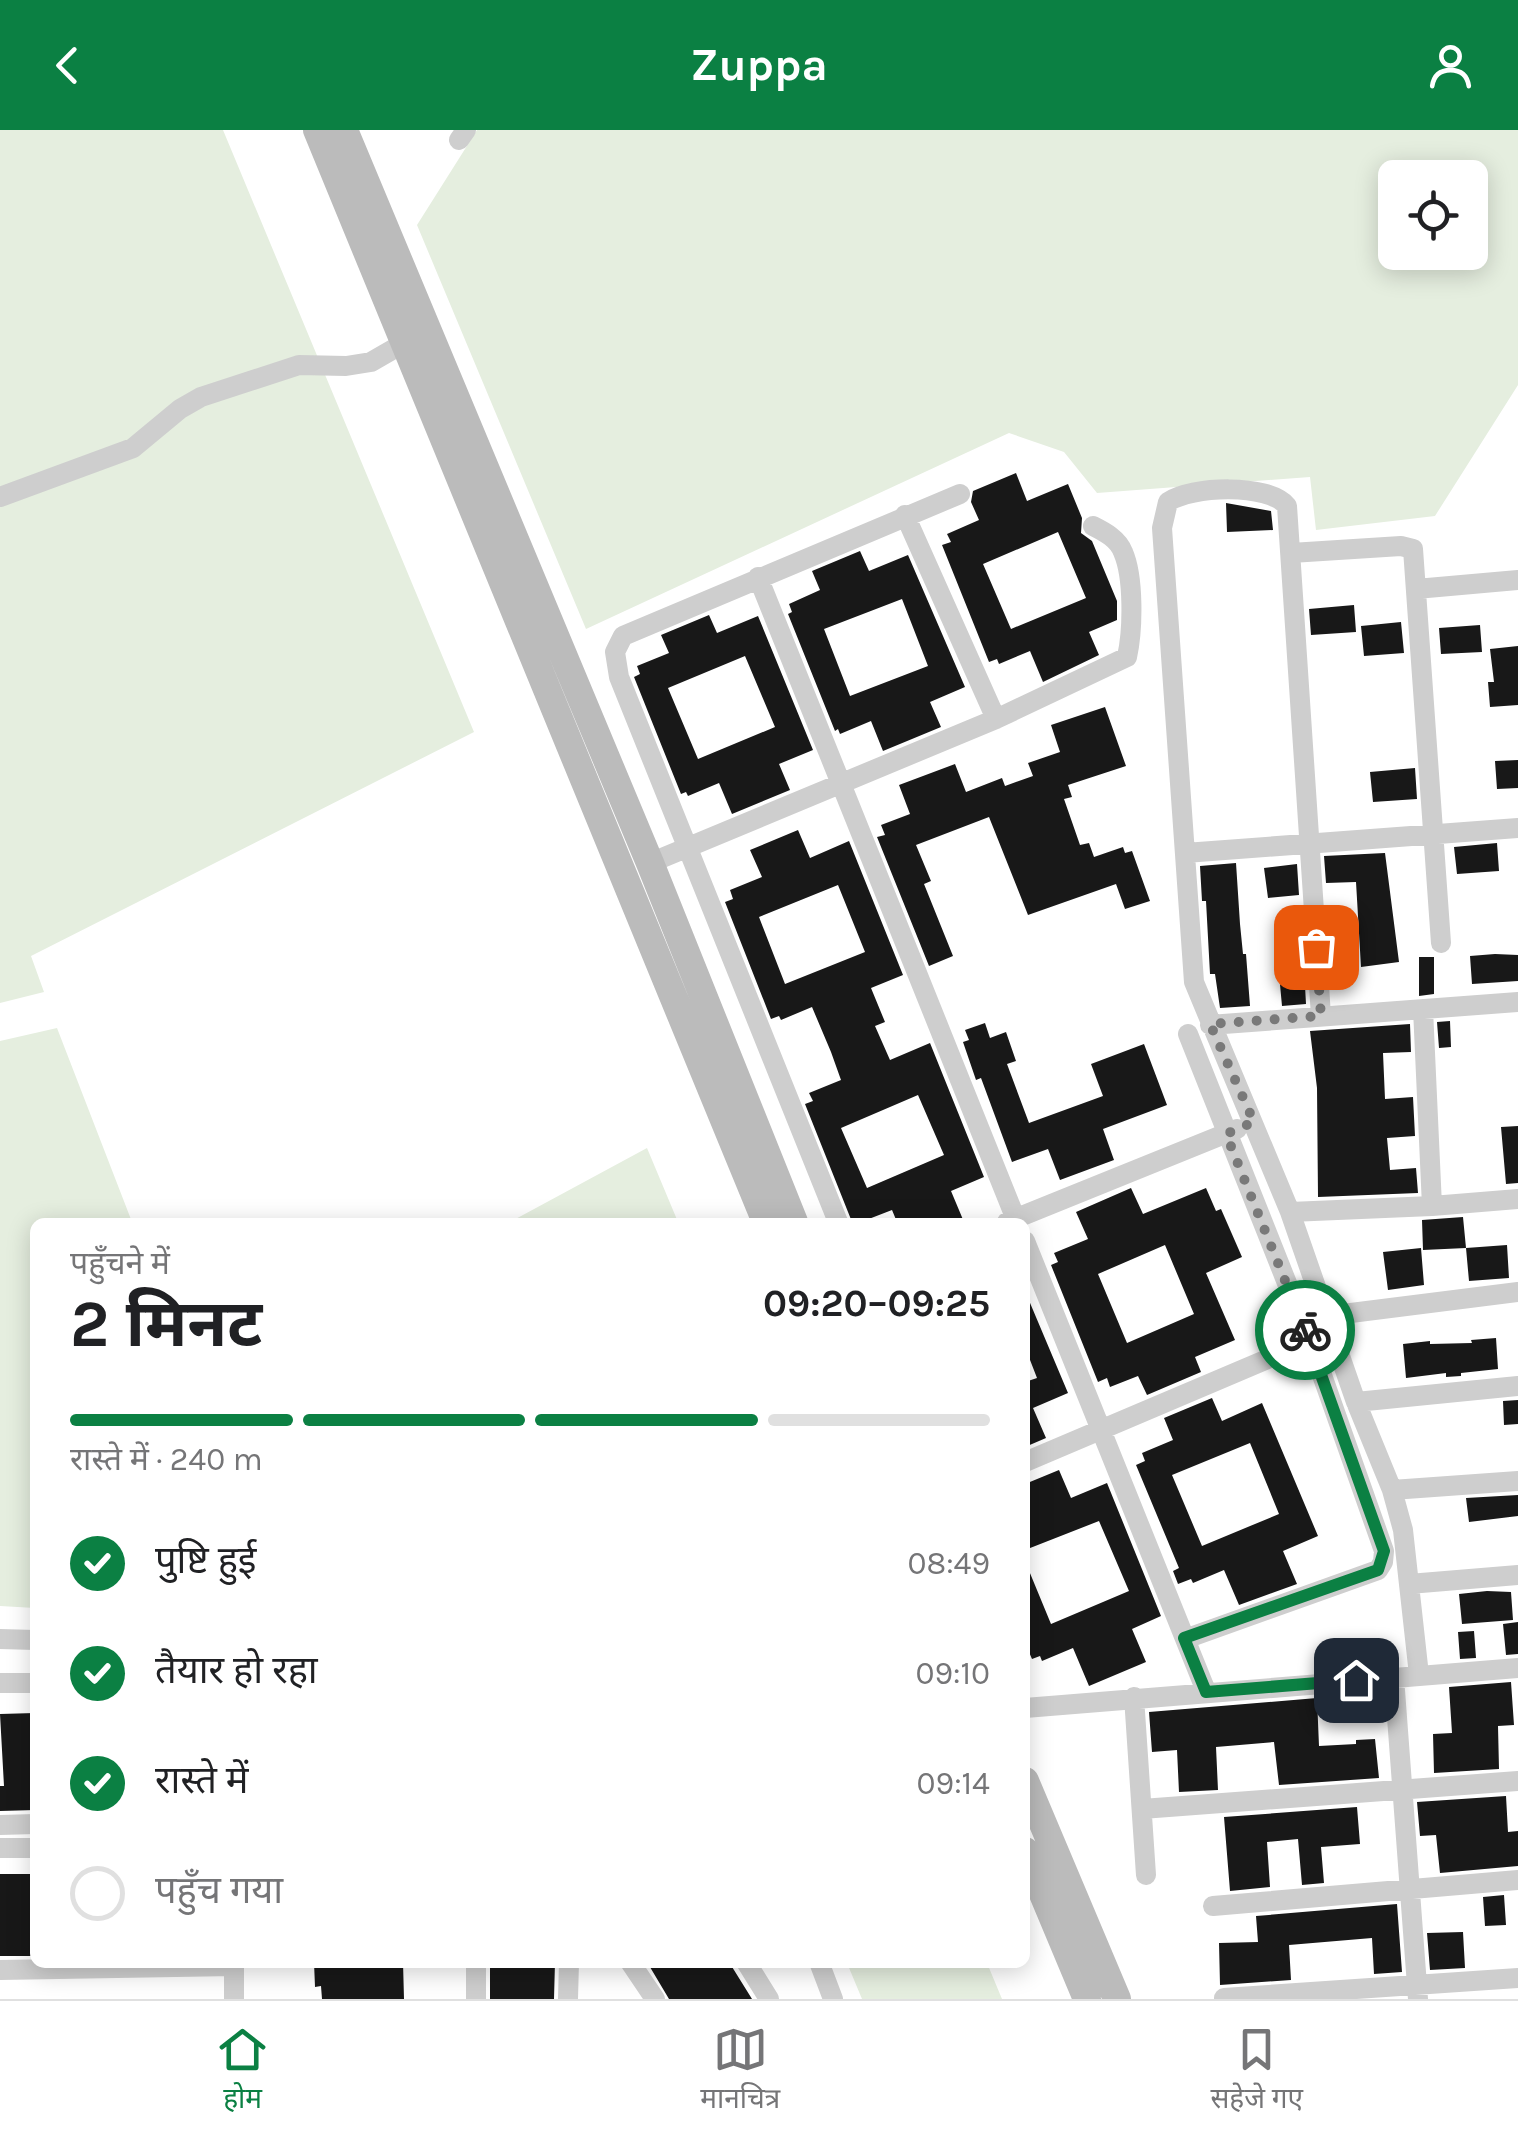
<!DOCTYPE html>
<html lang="hi">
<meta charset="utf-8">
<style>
body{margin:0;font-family:Karla,"Noto Sans Devanagari",sans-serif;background:#f2f2f2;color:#202124;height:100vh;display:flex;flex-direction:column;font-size:38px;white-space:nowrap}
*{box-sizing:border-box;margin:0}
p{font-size:32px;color:#757577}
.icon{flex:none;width:55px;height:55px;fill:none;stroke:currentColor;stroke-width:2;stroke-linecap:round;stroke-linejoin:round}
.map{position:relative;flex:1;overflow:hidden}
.side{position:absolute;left:30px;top:1088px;width:1000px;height:750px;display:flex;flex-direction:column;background:#fff;border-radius:15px;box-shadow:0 5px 25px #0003}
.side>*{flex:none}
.tools{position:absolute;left:1378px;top:30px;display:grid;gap:20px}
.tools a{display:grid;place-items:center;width:110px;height:110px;border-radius:15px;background:#fff;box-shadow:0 5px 25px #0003;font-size:50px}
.pin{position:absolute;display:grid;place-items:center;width:85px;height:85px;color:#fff;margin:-42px;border-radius:20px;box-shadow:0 5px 15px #0006}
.courier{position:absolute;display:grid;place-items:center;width:100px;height:100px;margin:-50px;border:8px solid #0b8043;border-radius:50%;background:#fff;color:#222;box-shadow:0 2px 12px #0007}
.summary em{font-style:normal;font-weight:700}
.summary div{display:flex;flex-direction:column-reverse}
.summary{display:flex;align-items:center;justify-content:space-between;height:170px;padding:0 40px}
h1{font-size:65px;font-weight:700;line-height:75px}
.bar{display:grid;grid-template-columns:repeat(4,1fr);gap:15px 10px;align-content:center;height:120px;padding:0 40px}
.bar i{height:12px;border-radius:8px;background:#e0e0e0}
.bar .selected{background:#0b8043}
.bar p{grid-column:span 4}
ol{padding:0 40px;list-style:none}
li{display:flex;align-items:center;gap:30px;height:110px}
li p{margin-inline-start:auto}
li .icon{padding:10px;border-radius:50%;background:#0b8043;color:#fff;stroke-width:4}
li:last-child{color:#757577}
li i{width:55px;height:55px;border:5px solid #e0e0e0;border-radius:50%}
header{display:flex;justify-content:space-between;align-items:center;height:130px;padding:0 40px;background:#0b8043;color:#fff;font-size:45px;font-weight:700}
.menu{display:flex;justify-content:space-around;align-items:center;height:140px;border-top:2px solid #e0e0e0;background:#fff;font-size:28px;color:#757577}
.menu a{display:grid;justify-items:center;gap:5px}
.menu .selected{color:#0b8043}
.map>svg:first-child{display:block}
.green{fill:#e5eedf;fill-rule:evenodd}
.building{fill:#181818;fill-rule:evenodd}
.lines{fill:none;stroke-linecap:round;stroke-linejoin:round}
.street{stroke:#cecece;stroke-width:20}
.secondary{stroke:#bbb;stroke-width:28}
.done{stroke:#797979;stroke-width:10;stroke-dasharray:0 18}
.route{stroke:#0b8043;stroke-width:12}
</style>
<header><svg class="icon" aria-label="back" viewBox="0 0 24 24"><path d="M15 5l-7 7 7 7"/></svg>Zuppa<svg class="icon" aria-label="person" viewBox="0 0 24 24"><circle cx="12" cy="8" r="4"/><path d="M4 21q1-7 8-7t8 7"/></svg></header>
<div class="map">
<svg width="1518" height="1869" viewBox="0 0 1518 1869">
<rect width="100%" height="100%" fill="#fff"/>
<path class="green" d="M0 0H223L474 602 31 826 44 862 0 873Z
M477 0H1518V255L1435 386 1316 400 1310 347 1097 363 1064 322 1009 303 586 499 417 95ZM1395 48H1470V122H1395Z
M57 898 132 1092H35V1478L0 1476V911Z
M647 1018 678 1092H510Z
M847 1833H987L1002 1869H862Z"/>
<path class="building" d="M1016 343 1027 371 1068 354 1082 388 1081 403 1092 411 1117 471V490L1089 502 1099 525 1043 552 1030 521 999 534 997 529 989 532 942 415 951 412 947 404 979 390 971 372 973 361ZM1058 402 1086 468 1011 499 983 434Z
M1226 373 1271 381 1273 400 1227 402Z
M860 421 869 441 908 425 965 557 930 572 941 597 883 621 871 591 840 604 838 599 835 601 788 484 792 482 789 474 820 460 812 441ZM902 469 928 536 850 566 824 499Z
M1354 475 1356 502 1311 505 1309 479Z
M709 485 717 503 758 486 813 620 779 634 790 660 732 684 719 653 688 666 686 662 681 664 634 547 640 544 637 536 669 523 661 505ZM745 526 775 597 698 629 668 558Z
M1401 492 1404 523 1364 526 1361 496Z
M1480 495 1482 522 1441 524 1439 498Z
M1518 516V575L1490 577 1488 552H1494L1490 519Z
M1105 577 1126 636 1068 655 1072 667 1064 669 1080 715 1089 713 1094 727 1123 717 1125 723 1132 721 1150 771 1125 779 1116 754 1028 785 989 687 916 715 931 751 924 754 953 826 929 836 877 707 885 705 881 695 910 684 899 655 955 634 966 662 1002 648 1005 656 1033 646 1028 633 1060 622 1051 595Z
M1518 630V658L1497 659 1495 631Z
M1415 638 1417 669 1373 672 1370 642Z
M798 700 810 728 849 711 903 845 871 858 885 892 875 896 890 930 930 913 984 1047 951 1061 964 1092H897L892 1080 861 1092H852L805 974 813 971 809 963 841 950 831 922 812 877 781 890 779 886 771 889 725 772 733 769 730 760 762 747 750 720ZM838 755 865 822 785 854 759 787ZM918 965 944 1025 867 1058 841 998Z
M1497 713 1499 741 1457 744 1454 717Z
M1385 723 1399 832 1361 837 1356 752 1326 753 1324 726Z
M1236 733 1240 794 1243 824H1246L1250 876 1220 878 1215 844H1210L1206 771H1202L1200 736Z
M1297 734 1299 765 1268 768 1264 738Z
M1303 820 1306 874 1282 876 1277 822Z
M1495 824 1518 825V851L1472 854 1470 826Z
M1419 827H1434V864L1419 866Z
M1450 891 1451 917 1439 918 1437 892Z
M985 893 990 908 1006 902 1016 931 1007 934 1029 993 1103 966 1091 934 1144 914 1167 975 1103 999 1114 1030 1060 1050 1048 1019 1012 1032 981 948 976 950 963 912 969 910 965 900Z
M1410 894 1411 922 1383 923 1385 969 1413 967 1415 1006 1387 1008 1390 1040 1416 1038 1418 1063 1318 1067 1317 958 1310 901Z
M1518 996V1053L1506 1054 1501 997Z
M1131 1058 1143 1084 1206 1058 1216 1081 1221 1079 1242 1127 1206 1143 1235 1210 1195 1227 1201 1242 1147 1265 1138 1246 1110 1257 1107 1248 1098 1252 1051 1135 1058 1132 1054 1123 1088 1109 1076 1082ZM1165 1115 1194 1184 1127 1213 1098 1144Z
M1463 1087 1466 1118 1507 1115 1509 1148 1469 1151 1466 1118 1423 1120 1422 1090Z
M1421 1118 1424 1155 1388 1160 1383 1122Z
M1025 1161 1068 1263 1033 1278 1046 1308 1025 1317V1252L1037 1248 1025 1217Z
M1496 1208 1498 1239 1461 1243V1246L1446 1247V1243L1406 1248 1403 1214 1430 1211V1214L1472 1213 1471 1210Z
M1212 1268 1222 1291 1262 1273 1318 1406 1283 1421 1297 1454 1239 1475 1224 1440 1193 1453 1191 1449 1178 1454 1173 1441 1179 1438 1136 1335 1145 1331 1142 1323 1173 1310 1164 1288ZM1250 1313 1279 1384 1202 1416 1172 1345Z
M1518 1270V1294L1504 1295 1503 1271Z
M1059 1340 1071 1368 1107 1353 1161 1486 1132 1499 1146 1532 1089 1556 1073 1518 1042 1531 1040 1526 1032 1529 1025 1513V1431L1051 1494 1129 1461 1099 1391 1025 1420V1354Z
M1518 1365V1386L1469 1392 1466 1368Z
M1487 1461 1511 1462 1513 1490 1462 1494 1459 1464Z
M1518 1492V1524L1506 1525 1503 1494Z
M1474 1501 1476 1528 1460 1529 1458 1502Z
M1511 1552 1514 1595 1498 1596 1499 1639 1434 1643 1433 1604 1452 1603 1449 1557Z
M1317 1568 1319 1616 1356 1614V1610L1375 1609 1379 1648 1279 1655 1274 1612 1216 1617 1218 1660 1179 1662 1177 1620 1152 1622 1149 1582Z
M35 1583V1680L0 1681V1656H4L0 1584Z
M1506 1666 1508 1702 1518 1701V1736L1440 1743 1436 1705 1420 1706 1417 1672Z
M1357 1677 1360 1714 1321 1717 1324 1753 1302 1755 1298 1709 1267 1712 1270 1757 1230 1761 1224 1687Z
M0 1744H35V1826H0Z
M1504 1765 1506 1795 1485 1796 1483 1767Z
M1397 1774 1402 1842 1374 1844 1372 1808 1289 1815 1291 1850 1220 1855 1219 1813 1258 1812 1256 1786Z
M1463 1802 1465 1838 1430 1840 1427 1803Z
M314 1832H403L404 1869H322L321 1856 315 1857Z
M490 1832H555L554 1869H490Z
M647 1832H729L752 1869H669Z"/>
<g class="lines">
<path class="street" d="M459 10 466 0
M0 367 133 318 180 279 201 267 299 235 346 236 371 232 404 213
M905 385 996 589
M1291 423 1401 416 1413 419 1441 813
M758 447 1017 1092
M1416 459 1518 450
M1185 723 1518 698
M650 733 996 589 1127 527C1133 500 1134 447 1123 422 1118 409 1105 402 1093 396
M1423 879 1432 1076
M1321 886 1287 376C1268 353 1191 356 1168 372L1162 398 1194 852 1290 1082 1356 1272 1392 1360 1403 1400 1419 1545
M1210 895 1518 872
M1290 1082 1432 1076 1518 1069
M838 1092 619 547 615 522 623 506 960 364
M1007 1092 1237 999
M1025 1111 1206 1561
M1327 1186 1518 1162
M1356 1272 1518 1256
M1025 1332 1310 1211
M1392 1360 1518 1351
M1409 1454 1518 1445
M0 1509 35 1510
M1185 1509 1378 1440 1383 1432 1384 1421 1310 1211 1188 904
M1394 1547 1418 1869
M0 1553H35
M1134 1567 1146 1745
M1025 1578 1518 1538
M1142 1679 1518 1651
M0 1695 35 1694
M0 1718H35
M1213 1776 1518 1750
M630 1832 655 1869
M746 1832 769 1869
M819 1832 833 1869
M0 1840 234 1836
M1224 1868 1518 1848
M234 1869V1832
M476 1869V1832
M568 1869 569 1832"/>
<path class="secondary" d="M317 0 766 1092
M344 0 650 733 794 1092
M1025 1651 1117 1869
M1025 1721 1087 1869"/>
</g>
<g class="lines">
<path class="done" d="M1305 1200 1226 1004 1254 992 1210 894 1321 886 1316 817"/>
<path class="route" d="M1305 1200 1384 1421 1378 1440 1184 1508 1206 1562 1356 1550"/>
</g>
</svg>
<div class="tools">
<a><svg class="icon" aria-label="locate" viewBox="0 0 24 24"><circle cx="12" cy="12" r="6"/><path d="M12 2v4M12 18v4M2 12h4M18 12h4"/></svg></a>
</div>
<div class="pin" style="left:1316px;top:817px;background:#ea580c"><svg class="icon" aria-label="bag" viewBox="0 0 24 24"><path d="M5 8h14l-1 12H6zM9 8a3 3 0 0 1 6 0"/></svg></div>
<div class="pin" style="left:1356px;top:1550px;background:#1f2937"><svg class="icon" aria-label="home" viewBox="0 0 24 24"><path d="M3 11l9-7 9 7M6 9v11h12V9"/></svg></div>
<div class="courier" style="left:1305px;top:1200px"><svg class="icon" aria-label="bike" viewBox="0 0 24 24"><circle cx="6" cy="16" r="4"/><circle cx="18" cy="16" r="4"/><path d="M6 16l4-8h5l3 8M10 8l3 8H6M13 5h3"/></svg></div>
<section class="side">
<div class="summary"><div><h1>2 मिनट</h1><p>पहुँचने में</p></div><em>09:20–09:25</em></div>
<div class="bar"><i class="selected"></i><i class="selected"></i><i class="selected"></i><i></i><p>रास्ते में · 240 m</p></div>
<ol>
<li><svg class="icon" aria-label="check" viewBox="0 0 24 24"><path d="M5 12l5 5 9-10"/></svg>पुष्टि हुई<p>08:49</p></li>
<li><svg class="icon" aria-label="check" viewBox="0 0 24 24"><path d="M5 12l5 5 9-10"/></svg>तैयार हो रहा<p>09:10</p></li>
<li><svg class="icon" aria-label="check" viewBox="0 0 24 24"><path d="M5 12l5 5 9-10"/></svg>रास्ते में<p>09:14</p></li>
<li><i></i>पहुँच गया</li>
</ol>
</section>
</div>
<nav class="menu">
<a class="selected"><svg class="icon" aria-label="home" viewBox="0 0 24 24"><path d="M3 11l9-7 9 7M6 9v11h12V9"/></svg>होम</a>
<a><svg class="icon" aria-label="map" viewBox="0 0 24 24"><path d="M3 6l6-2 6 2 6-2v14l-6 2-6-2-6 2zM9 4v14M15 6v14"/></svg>मानचित्र</a>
<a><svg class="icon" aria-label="saved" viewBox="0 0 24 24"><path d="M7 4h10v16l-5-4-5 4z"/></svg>सहेजे गए</a>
</nav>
